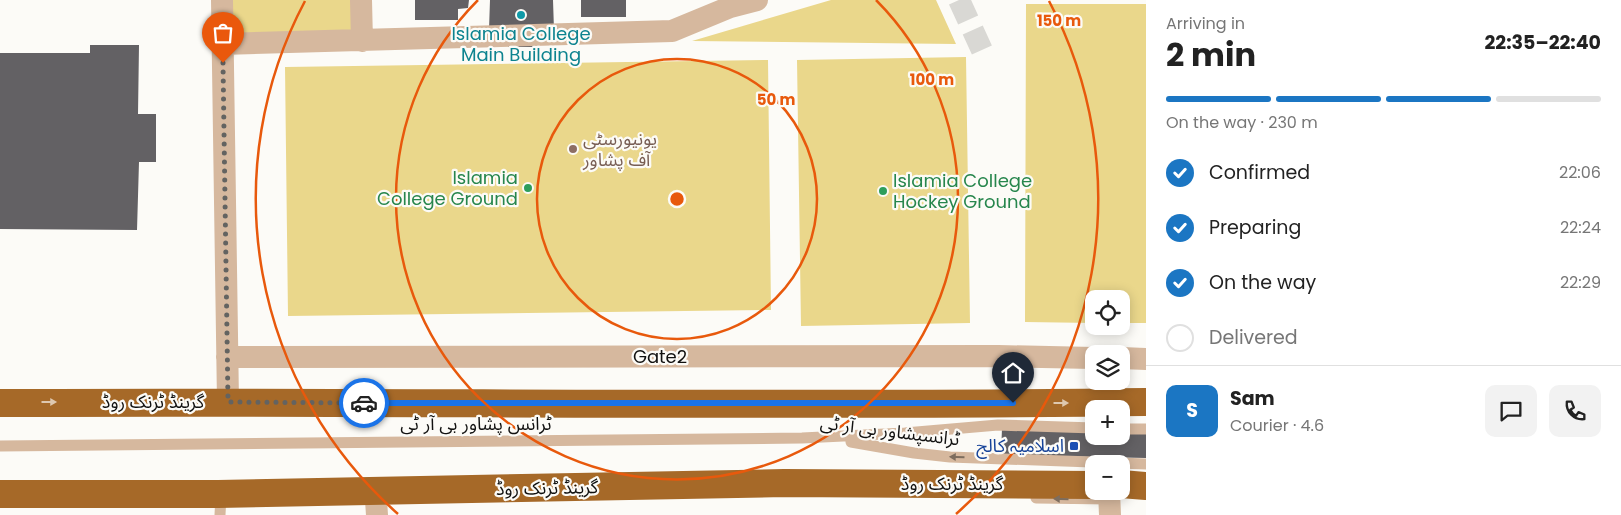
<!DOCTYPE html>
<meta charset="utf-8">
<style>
body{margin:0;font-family:Poppins,"Noto Sans Arabic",sans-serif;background:#f2f2f2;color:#222;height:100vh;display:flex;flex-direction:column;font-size:19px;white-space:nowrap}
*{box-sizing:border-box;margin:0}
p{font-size:16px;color:#767676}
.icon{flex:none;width:28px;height:28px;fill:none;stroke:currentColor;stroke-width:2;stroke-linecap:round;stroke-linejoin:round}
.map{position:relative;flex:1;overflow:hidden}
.sheet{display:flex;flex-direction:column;background:#fff;width:475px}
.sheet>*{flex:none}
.fabs{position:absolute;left:1085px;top:290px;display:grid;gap:10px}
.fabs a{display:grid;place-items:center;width:45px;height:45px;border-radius:10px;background:#fff;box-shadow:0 2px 12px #0003;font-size:25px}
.pin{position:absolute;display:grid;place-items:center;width:42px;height:42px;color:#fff;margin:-51px -21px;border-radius:50% 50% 50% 0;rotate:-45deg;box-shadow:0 0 5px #0007}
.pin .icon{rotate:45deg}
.courier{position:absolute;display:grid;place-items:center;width:50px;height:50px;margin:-25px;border:4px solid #1a73e8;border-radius:50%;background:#fff;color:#222;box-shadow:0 1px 6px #0007}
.head em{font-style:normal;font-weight:700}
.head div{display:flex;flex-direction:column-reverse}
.head{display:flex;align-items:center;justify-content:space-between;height:85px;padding:0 20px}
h1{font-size:32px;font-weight:700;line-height:38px}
.bar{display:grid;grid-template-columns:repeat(4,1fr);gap:8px 5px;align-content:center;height:60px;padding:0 20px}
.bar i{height:6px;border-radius:4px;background:#e0e0e0}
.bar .on{background:#1b76c3}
.bar p{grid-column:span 4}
.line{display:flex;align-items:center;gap:12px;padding:0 20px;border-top:1px solid #e0e0e0}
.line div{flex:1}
.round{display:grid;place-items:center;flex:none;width:52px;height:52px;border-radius:10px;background:#f2f2f2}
ol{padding:0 20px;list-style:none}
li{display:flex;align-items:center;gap:15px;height:55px}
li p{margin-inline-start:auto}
li .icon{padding:5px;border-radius:50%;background:#1b76c3;color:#fff;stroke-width:4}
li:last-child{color:#767676}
li i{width:28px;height:28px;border:2px solid #e0e0e0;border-radius:50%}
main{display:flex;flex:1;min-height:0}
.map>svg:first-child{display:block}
.green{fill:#ead78b}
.building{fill:#636164}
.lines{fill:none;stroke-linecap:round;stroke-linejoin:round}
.street-tunnel{stroke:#d9d8d4;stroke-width:22;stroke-dasharray:22 11;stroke-linecap:butt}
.lane{stroke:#d6b89e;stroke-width:11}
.street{stroke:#d6b89e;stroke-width:22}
.highway{stroke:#a66928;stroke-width:28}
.oneway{fill:#dec8af}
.oneway2{fill:#7d6d5e}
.done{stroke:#636361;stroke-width:5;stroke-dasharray:0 9}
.route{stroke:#1a73e8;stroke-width:6}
.ring{fill:none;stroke:#e8590c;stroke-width:2.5}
.culture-dot{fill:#0f9aa8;stroke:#fcfbf7;stroke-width:2}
.education-dot{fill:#8d6e63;stroke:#fcfbf7;stroke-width:2}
.leisure-dot{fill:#2e9e5b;stroke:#fcfbf7;stroke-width:2}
.transit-dot{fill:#1a4fb4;stroke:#fcfbf7;stroke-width:2}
.labels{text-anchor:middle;stroke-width:4.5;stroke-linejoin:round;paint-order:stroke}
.culture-label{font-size:18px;fill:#0d838f;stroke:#fcfbf7}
.education-label{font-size:18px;fill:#785e54;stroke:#fcfbf7;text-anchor:start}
.leisure-label{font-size:18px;fill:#27864d;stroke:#fcfbf7;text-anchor:end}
.street-label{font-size:18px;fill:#111110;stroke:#fcfbf7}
.transit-label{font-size:18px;fill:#164399;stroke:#fcfbf7;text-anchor:end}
.centre{fill:#e8590c;stroke:#fcfbf7;stroke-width:2.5}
.ring-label{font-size:15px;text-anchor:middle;font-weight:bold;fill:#e8590c;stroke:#fcfbf7;stroke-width:4.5;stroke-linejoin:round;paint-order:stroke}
</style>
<main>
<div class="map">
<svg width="1146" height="515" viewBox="0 0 1146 515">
<rect width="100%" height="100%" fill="#fcfbf7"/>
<path class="green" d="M223 0H361L362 40 223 43Z
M831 0H936L956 44 692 41Z
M1026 4H1146V323H1121V299H1094V323L1025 322Z
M966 57 970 323 801 326 797 60Z
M768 60 771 310 288 316 285 67Z"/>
<path class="building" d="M415 0H469L468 8 458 9V20H415Z
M490 0H553L554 30H534V47H508L509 30H489Z
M581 0H626V17H581Z
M90 45H139L138 114H156V162H139L137 230 0 229V53H90Z
M1002 428 1094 430V436H1121V430L1146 431V458L1001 455Z"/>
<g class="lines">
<path class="street-tunnel" d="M959 0 986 59"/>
<path class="lane" d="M1121 429H1146
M851 442 914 453 950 457 1146 464
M0 446 802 438 905 433 998 425 1094 428
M1036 498 1110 499
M220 515 221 494"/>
<path class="street" d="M222 0 228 402
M361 0 362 41
M222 44 672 31 730 7 757 0
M227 357 998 356 1094 358
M1121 358 1146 359
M1109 491 1110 515
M376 500 377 515"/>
<path class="highway" d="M0 403C382 401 764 407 1146 402
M1121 484 1146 486
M0 494H218L784 483 1094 485"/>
</g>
<defs><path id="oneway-solid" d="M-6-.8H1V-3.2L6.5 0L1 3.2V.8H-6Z" transform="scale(1.25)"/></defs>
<g class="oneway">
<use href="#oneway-solid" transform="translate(49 402)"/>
<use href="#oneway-solid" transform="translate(1061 403)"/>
</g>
<g class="oneway2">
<use href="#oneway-solid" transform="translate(957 457) rotate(-178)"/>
<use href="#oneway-solid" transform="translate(1061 499) rotate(-179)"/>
</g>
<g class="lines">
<path class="done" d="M223 63 228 402 364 403"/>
<path class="route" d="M364 403H1013"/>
</g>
<g class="ring">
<circle cx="677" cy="199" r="140"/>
<path d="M876 0A281 281 0 1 1 478 0"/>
<path d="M398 514A421 421 0 0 1 305 1M1049 1A421 421 0 0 1 956 514"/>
</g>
<circle class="culture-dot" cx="521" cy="15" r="5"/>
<circle class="education-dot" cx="573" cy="149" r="5"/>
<g class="leisure-dot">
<circle cx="528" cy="188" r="5"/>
<circle cx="883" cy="191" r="5"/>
</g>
<rect class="transit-dot" x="1069" y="441" width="10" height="10" rx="2.5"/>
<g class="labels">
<g class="culture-label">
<text x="521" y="40">Islamia College<tspan x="521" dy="21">Main Building</tspan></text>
</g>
<g class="education-label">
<text x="583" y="145">یونیورسٹی<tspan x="583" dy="21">آف پشاور</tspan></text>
</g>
<g class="leisure-label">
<text x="518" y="184">Islamia<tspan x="518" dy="21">College Ground</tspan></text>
<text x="893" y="187" text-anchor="start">Islamia College<tspan x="893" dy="21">Hockey Ground</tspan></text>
</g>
<g class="street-label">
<text x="660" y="363">Gate2</text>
<text x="153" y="408">گرینڈ ٹرنک روڈ</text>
<text x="476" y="430">ٹرانس پشاور بی آر ٹی</text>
<text transform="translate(890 431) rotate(7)" y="6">ٹرانسپشاور بی آر ٹی</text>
<text x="952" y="490">گرینڈ ٹرنک روڈ</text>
<text transform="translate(547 488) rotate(-1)" y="6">گرینڈ ٹرنک روڈ</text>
</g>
<g class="transit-label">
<text x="1064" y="452">اسلامیہ کالج</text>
</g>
</g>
<circle cx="677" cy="199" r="8" class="centre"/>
<g class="ring-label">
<text x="1059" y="26">150 m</text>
<text x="932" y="85">100 m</text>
<text x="776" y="105">50 m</text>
</g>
</svg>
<div class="fabs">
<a><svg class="icon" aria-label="locate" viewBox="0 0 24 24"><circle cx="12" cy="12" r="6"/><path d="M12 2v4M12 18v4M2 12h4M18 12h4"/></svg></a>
<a><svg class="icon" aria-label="layers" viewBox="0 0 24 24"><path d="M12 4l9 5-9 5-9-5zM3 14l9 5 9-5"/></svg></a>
<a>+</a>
<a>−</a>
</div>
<div class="pin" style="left:223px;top:63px;background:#ea580c"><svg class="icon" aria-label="bag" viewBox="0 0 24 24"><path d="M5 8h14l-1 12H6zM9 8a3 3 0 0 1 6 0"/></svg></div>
<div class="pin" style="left:1013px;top:403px;background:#1f2937"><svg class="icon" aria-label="home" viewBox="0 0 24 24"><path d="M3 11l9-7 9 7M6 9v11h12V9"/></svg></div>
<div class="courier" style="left:364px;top:403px"><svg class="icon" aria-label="car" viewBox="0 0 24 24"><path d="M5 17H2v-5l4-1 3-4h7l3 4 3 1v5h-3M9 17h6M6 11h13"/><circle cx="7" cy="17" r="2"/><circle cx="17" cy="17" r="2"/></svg></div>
</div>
<section class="sheet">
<div class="head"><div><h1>2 min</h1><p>Arriving in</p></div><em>22:35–22:40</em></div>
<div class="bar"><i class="on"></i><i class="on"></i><i class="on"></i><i></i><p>On the way · 230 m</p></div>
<ol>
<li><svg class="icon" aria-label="check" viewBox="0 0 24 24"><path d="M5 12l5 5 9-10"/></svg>Confirmed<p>22:06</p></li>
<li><svg class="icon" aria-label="check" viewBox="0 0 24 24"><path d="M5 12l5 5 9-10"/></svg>Preparing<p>22:24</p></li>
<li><svg class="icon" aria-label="check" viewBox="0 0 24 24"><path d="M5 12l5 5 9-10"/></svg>On the way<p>22:29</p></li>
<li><i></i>Delivered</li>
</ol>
<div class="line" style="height:90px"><b class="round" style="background:#1b76c3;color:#fff">S</b><div><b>Sam</b><p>Courier · 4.6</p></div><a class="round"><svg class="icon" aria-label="chat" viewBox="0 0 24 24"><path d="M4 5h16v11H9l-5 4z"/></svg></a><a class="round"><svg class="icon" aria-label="phone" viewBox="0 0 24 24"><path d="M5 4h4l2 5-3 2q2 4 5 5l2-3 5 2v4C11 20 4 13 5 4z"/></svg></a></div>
</section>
</main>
